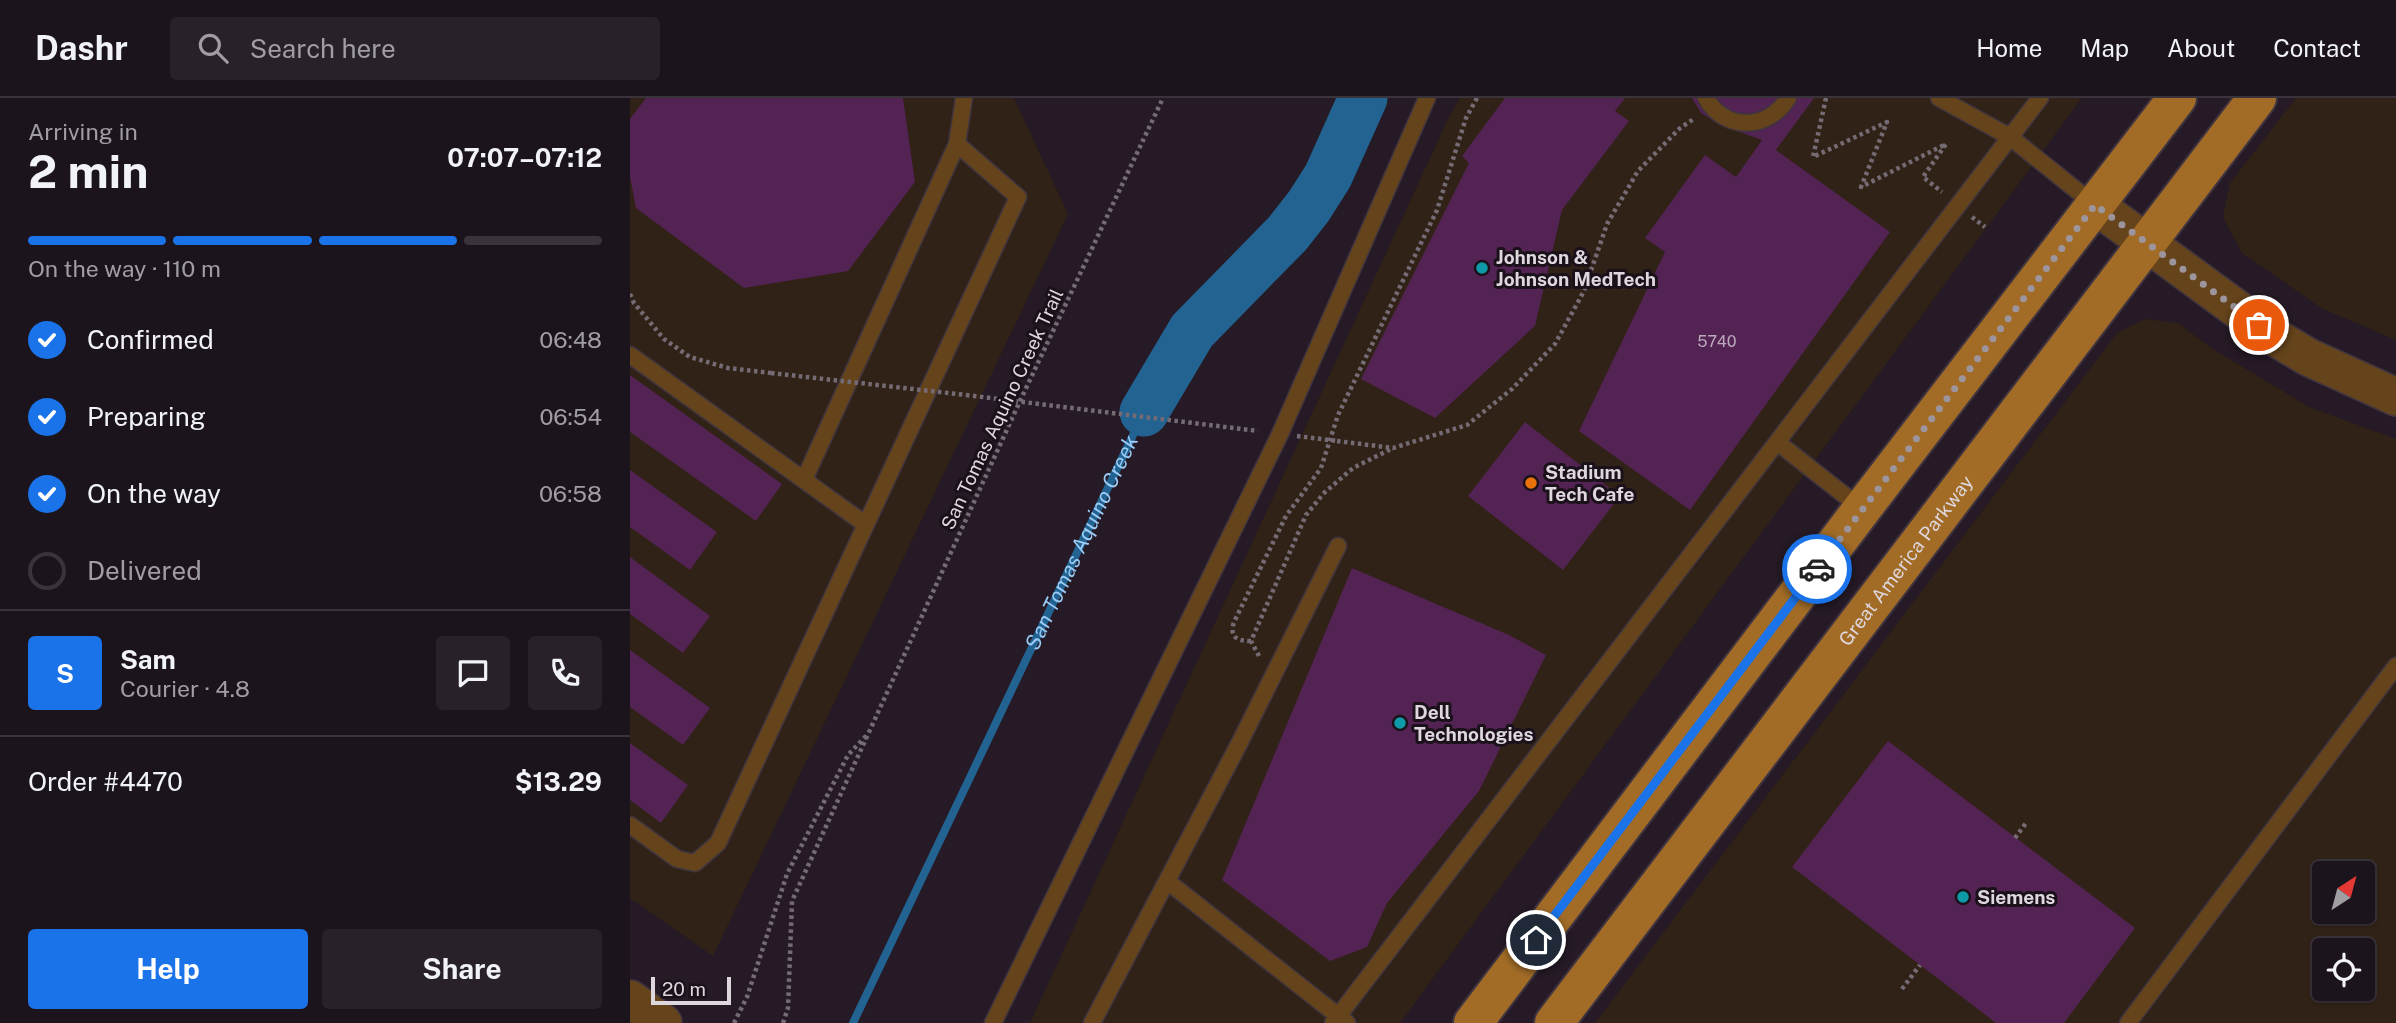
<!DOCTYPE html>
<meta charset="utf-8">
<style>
body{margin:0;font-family:"Public Sans",sans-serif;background:#292129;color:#f1f3f6;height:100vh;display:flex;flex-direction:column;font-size:26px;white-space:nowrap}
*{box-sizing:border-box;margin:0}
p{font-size:23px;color:#a09ea3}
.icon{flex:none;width:38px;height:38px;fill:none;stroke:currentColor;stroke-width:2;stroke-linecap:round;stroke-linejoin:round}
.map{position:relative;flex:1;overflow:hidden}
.details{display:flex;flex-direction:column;background:#1c141c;width:630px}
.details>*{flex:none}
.needle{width:46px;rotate:36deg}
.controls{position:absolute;left:1682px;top:763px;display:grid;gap:14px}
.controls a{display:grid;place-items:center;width:63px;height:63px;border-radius:7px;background:#1c141c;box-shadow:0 2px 5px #0004,0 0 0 2px #3a333b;font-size:35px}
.scale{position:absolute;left:21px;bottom:18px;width:80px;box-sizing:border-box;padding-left:7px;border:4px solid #ded7de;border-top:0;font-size:19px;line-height:24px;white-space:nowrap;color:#ded7de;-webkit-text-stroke:5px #1b111b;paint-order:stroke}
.pin{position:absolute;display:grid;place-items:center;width:60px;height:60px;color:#fff;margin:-30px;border:4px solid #fff;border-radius:50%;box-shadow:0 2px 7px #0007}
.courier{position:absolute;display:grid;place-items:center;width:70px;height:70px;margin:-35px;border:5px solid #1a73e8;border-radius:50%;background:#fff;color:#222;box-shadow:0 2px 9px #0007}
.overview em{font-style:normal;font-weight:700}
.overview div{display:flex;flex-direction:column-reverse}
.overview{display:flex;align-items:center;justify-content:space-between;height:119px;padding:0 28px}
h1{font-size:46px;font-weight:700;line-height:52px}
.bar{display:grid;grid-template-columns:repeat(4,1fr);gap:10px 7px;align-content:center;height:84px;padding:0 28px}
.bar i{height:9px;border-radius:5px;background:#3a333b}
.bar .current{background:#1a73e8}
.bar p{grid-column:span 4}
.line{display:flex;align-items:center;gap:18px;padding:0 28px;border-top:2px solid #3a333b}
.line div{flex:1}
.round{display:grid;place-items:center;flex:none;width:74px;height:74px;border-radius:7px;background:#292129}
ol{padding:0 28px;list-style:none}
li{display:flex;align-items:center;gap:21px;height:77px}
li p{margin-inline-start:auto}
li .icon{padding:7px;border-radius:50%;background:#1a73e8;color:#fff;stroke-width:4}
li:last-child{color:#a09ea3}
li i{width:38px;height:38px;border:4px solid #3a333b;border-radius:50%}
.cta{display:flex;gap:14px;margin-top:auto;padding:14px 28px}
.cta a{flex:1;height:80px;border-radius:7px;background:#1a73e8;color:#fff;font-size:28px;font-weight:700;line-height:80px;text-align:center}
.cta a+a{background:#292129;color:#f1f3f6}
header{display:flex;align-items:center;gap:42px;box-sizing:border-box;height:98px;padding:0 35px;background:#1c141c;border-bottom:2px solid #3a333b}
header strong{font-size:33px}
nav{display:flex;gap:38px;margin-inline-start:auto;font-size:24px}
.search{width:490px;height:63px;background:#292129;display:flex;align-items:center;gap:18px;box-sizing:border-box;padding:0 24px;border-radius:7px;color:#a09ea3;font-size:26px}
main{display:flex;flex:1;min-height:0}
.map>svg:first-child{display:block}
.commercial{fill:#302216;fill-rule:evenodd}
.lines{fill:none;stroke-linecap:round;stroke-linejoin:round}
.stream{stroke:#236392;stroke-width:8}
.river{stroke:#236392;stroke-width:49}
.building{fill:#532353}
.service-casing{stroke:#3f343f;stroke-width:19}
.tertiary-casing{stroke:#3f343f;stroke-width:40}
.primary-casing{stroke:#3f343f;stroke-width:42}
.path{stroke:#756b75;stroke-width:4.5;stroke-dasharray:3.5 3.5;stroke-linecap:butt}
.service{stroke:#65441c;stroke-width:16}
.tertiary{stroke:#65441c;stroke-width:37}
.primary{stroke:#a26c27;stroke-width:38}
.path-bridge{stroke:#756b75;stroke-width:4.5;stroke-dasharray:3.5 3.5;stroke-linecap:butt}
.done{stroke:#9d959d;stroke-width:7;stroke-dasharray:0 12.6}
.route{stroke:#1a73e8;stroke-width:9}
.culture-dot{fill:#0f9aa8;stroke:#1b111b;stroke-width:2.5}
.food-dot{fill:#e8710a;stroke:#1b111b;stroke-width:2.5}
.labels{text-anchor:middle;stroke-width:6;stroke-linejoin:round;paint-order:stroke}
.number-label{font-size:16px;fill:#bab}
.poi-label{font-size:19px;font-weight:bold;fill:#ded7de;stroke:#1b111b;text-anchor:start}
.street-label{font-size:19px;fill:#ded7de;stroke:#1b111b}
.water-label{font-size:21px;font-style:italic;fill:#9bccf5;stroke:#1b111b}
</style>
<header>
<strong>Dashr</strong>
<div class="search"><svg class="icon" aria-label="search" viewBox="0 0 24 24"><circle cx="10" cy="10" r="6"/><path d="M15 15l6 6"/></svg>Search here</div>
<nav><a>Home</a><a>Map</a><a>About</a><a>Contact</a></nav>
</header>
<main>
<section class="details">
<div class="overview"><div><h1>2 min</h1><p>Arriving in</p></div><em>07:07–07:12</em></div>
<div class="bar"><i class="current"></i><i class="current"></i><i class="current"></i><i></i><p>On the way · 110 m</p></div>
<ol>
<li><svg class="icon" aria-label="check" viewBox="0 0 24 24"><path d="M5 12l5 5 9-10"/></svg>Confirmed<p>06:48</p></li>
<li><svg class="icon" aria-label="check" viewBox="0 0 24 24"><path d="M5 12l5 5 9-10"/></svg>Preparing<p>06:54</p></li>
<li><svg class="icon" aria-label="check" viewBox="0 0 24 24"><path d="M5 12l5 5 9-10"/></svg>On the way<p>06:58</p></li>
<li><i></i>Delivered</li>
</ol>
<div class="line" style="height:126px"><b class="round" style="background:#1a73e8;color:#fff">S</b><div><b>Sam</b><p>Courier · 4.8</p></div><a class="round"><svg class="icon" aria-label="chat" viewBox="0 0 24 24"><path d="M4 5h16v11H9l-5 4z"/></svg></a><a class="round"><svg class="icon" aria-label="phone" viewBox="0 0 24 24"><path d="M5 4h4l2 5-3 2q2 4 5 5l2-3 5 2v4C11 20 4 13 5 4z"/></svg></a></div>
<div class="line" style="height:91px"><div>Order #4470</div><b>$13.29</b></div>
<div class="cta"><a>Help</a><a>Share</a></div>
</section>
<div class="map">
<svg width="1766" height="925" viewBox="0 0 1766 925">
<rect width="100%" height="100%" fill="#251a25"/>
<path class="commercial" d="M0 0H384L438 116 83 858 0 800Z
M830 0H1452L770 925H400L819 19Z
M1666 0H1766V242L1693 211 1612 155 1593 119 1600 85Z
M1515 221 1548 225 1583 251 1679 309 1766 341V925H965L1487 235ZM1694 775H1732V814H1694ZM1694 852H1732V891H1694Z"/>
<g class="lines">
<path class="stream" id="s1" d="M223 925 514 314"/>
<path class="river" d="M514 314 562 233 657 136 679 108 698 78 733 0"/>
</g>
<path class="building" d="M16 0H273L285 84 218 173 114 190 6 110 0 79V21Z
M875 0H995L985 13 999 23 932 112 905 228 805 320 731 281 839 65 832 58Z
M1062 0H1184L1146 52 1260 134 1060 412 949 333 1035 154 1015 140 1075 57 1106 79 1132 42 1090 27 1071 15Z
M0 277 152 386 126 423 0 334Z
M895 324 990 398 933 472 838 398Z
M0 372 87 434 60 472 0 429Z
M0 459 80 518 53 555 0 516Z
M722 470 879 537 916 557 849 693 757 805 737 849 700 863 592 782Z
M0 552 80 610 53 647 0 609Z
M1258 643 1505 830 1434 925H1366L1162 769Z
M0 645 58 687 31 725 0 702Z"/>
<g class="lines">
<g class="service-casing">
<path id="service" d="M1076 0C1095 34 1139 32 1158 0
M1309 0 1380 39 1465 107
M327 46 334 0
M0 257 235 426
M1147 344 1232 411
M0 727 47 761 65 765 88 745 388 99 327 46 174 382
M537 783 717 925
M363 925 650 336 797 0
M462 925 609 646 708 448
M703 925 1410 0
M1498 925 1766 568"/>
</g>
<g class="tertiary-casing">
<path id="tertiary" d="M1465 107 1648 241 1678 259 1766 299
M0 901 33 925"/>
</g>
<g class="primary-casing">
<g id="primary">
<path d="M843 925 1232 411 1547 0"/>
<path id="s2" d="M924 925 1627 0"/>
</g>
</g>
<path class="path" d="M1196 0 1183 59 1257 24 1231 89 1316 46 1293 79 1312 94
M1342 119 1355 129
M0 196 4 205 34 241 60 259 98 270 141 275
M336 297 628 333
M707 343 763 350 837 327 882 291 925 246 954 193 977 126 1008 73 1049 31 1065 20
M621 543C607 543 599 539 604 524L656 418 691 370 708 317 807 112 836 20 847 0
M629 558 621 543 676 417 694 395 723 370 761 351
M1385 740 1396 725
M1272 891 1290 867
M104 925 117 899 157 776 218 657 237 637
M153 925 158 910 162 803 390 303 533 0"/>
<use href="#service" class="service"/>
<use href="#tertiary" class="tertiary"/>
<use href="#primary" class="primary"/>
<path class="path-bridge" d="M141 275 336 297
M667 338 707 343"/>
</g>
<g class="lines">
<path class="done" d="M1187 471 1465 107 1629 227"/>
<path class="route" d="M906 842 1187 471"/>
</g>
<g class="culture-dot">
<circle cx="852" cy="170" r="7"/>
<circle cx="770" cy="625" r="7"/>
<circle cx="1333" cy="799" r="7"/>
</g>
<circle class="food-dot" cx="901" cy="385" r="7"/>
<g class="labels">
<g class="number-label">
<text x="1087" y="249">5740</text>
</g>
<g class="poi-label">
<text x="866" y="166">Johnson &amp;<tspan x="866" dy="22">Johnson MedTech</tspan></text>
<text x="915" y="381">Stadium<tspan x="915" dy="22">Tech Cafe</tspan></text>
<text x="784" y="621">Dell<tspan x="784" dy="22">Technologies</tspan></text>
<text x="1347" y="806">Siemens</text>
</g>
<g class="street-label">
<text transform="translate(372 311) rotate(-65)" y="7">San Tomas Aquino Creek Trail</text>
<text dy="7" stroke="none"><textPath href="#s2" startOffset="581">Great America Parkway</textPath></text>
</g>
<g class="water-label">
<text dy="7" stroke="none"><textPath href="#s1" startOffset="532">San Tomas Aquino Creek</textPath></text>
</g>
</g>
</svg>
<div class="controls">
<a><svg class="needle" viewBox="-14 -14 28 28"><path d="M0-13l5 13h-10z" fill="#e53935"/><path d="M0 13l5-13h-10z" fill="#a09ea3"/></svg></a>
<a><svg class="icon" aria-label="locate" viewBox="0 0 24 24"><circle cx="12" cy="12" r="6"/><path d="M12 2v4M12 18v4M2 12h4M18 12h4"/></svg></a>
</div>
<div class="scale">20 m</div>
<div class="pin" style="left:1629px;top:227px;background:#ea580c"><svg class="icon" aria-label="bag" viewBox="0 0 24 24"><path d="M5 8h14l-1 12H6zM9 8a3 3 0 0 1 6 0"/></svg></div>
<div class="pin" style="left:906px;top:842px;background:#1f2937"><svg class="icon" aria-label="home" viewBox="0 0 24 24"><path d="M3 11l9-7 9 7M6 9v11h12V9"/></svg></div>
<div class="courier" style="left:1187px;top:471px"><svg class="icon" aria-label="car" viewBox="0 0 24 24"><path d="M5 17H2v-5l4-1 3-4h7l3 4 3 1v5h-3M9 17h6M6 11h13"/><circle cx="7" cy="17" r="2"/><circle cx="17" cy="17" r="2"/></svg></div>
</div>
</main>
